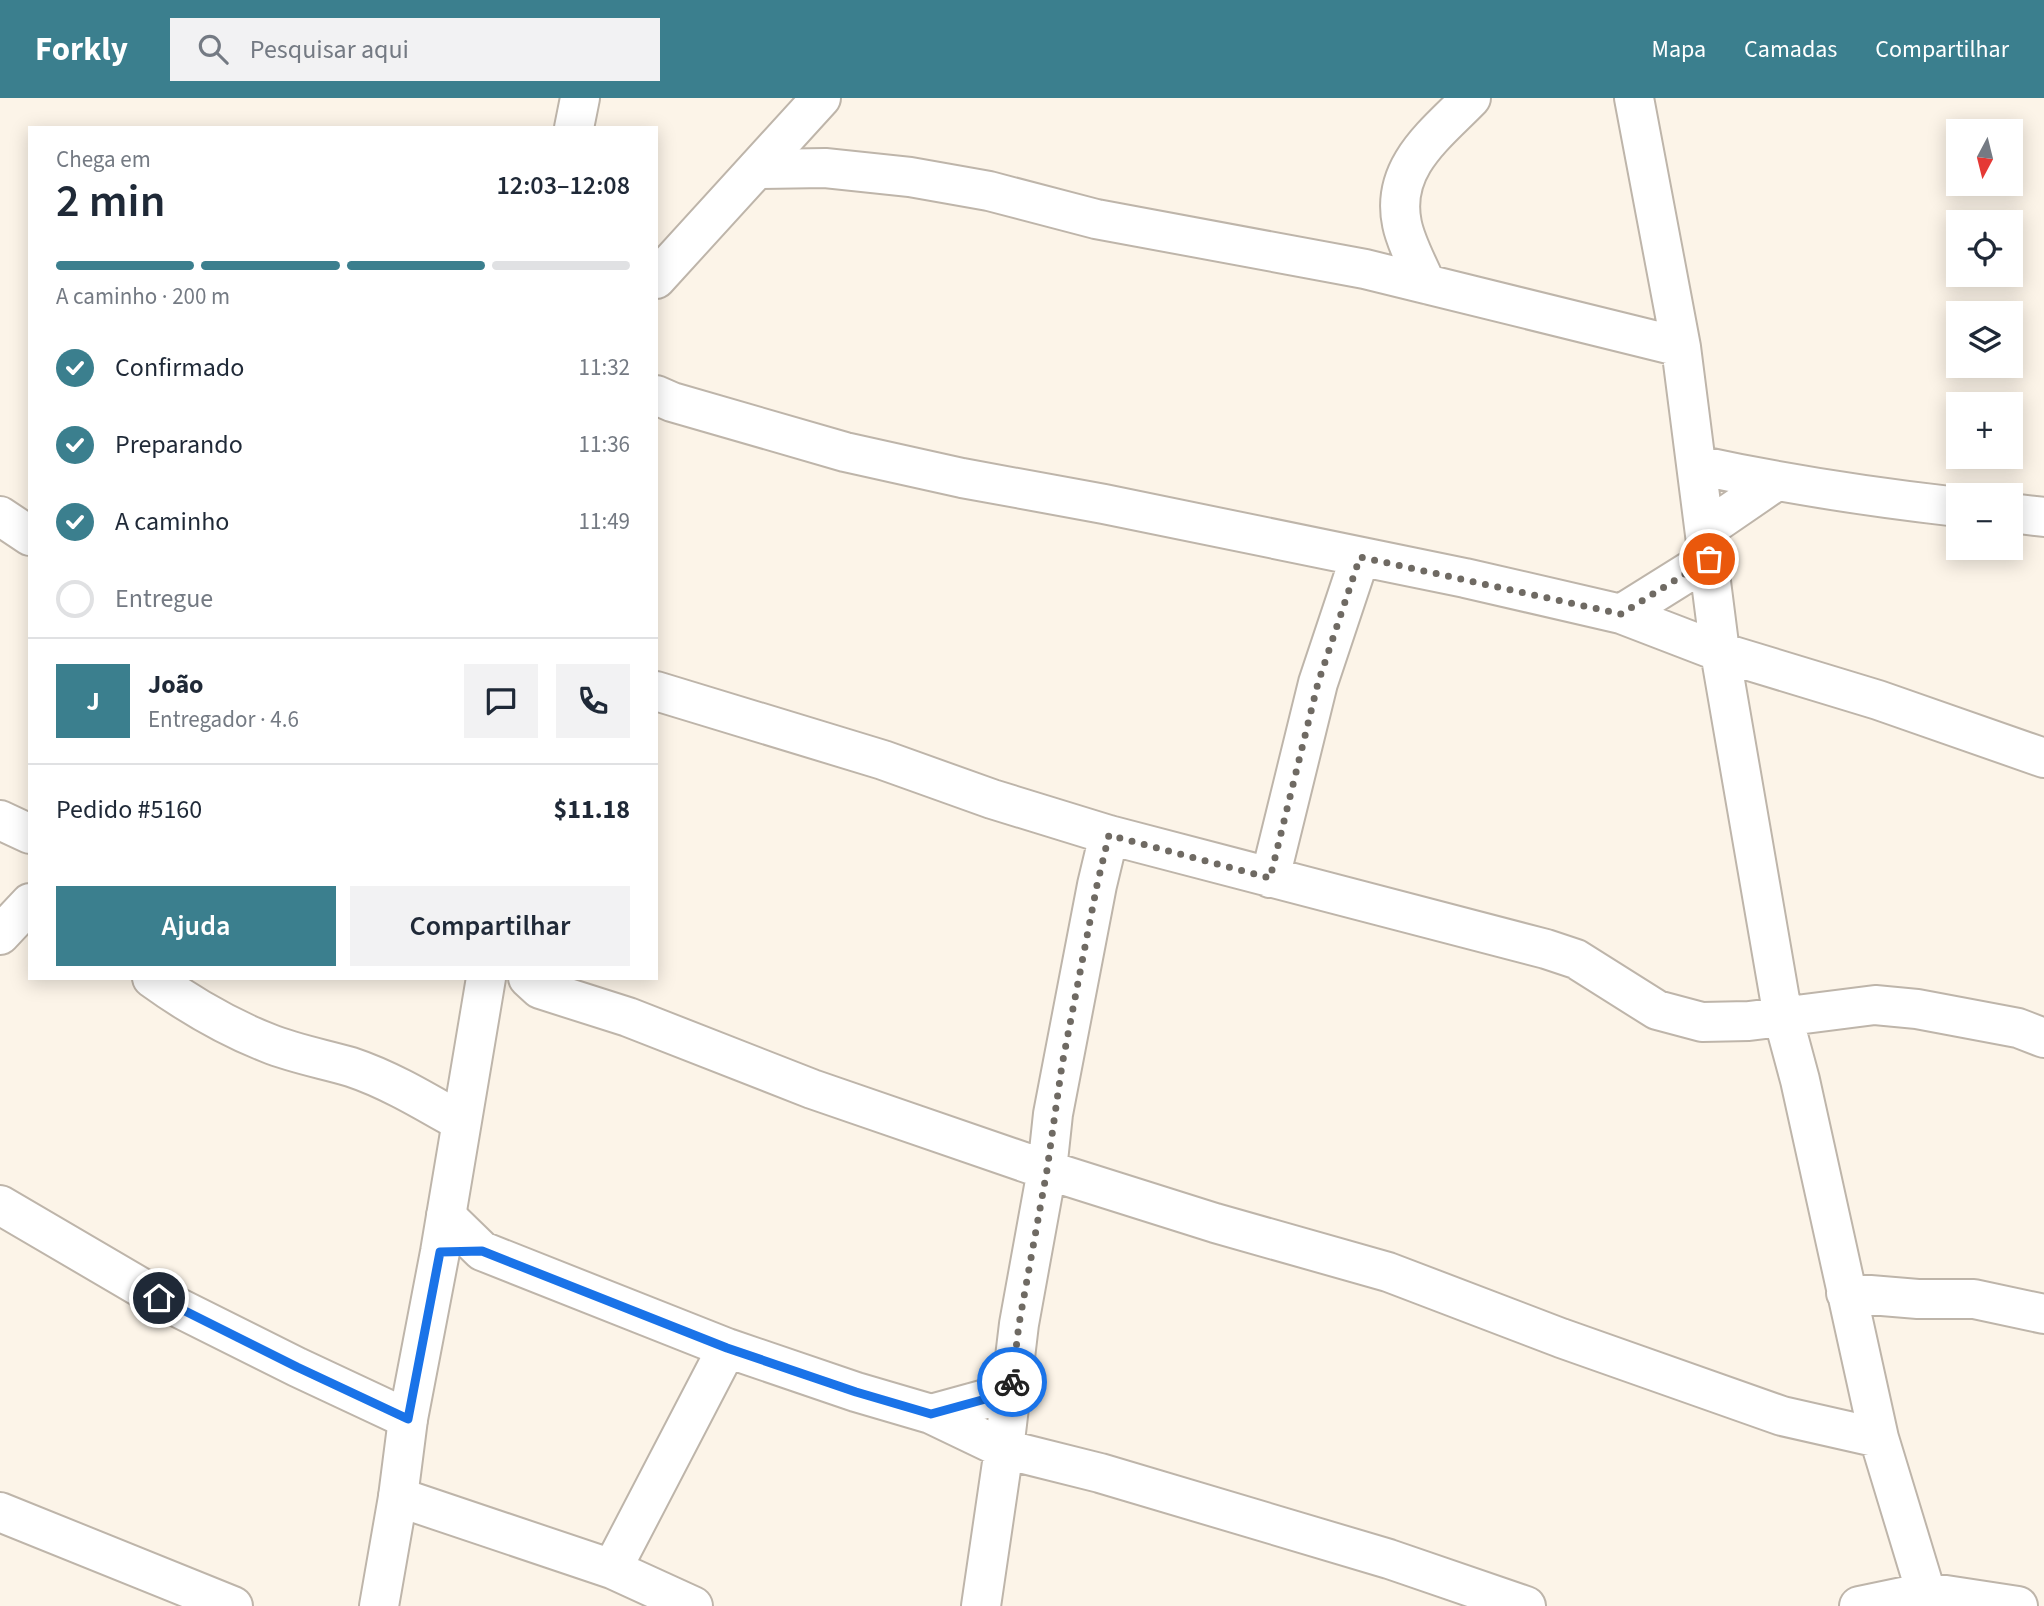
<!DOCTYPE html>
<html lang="pt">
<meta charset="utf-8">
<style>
body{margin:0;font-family:"Source Sans 3",sans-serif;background:#f2f2f3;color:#1f2937;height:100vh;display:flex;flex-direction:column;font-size:26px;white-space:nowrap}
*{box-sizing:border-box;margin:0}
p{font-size:23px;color:#747a83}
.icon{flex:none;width:38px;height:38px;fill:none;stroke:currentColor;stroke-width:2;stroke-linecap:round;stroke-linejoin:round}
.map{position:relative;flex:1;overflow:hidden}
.sheet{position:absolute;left:28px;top:28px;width:630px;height:854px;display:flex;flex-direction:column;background:#fff;border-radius:0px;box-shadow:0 4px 18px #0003}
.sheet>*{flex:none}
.needle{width:46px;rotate:187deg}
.fabs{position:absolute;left:1946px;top:21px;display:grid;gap:14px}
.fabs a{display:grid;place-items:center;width:77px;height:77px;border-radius:0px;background:#fff;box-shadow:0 4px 18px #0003;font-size:35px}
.pin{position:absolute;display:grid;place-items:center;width:60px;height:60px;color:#fff;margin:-30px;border:4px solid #fff;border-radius:50%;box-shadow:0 2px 7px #0007}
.courier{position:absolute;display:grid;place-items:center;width:70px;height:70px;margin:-35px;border:5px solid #1a73e8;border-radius:50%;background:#fff;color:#222;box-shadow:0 2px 9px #0007}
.summary em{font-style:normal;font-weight:600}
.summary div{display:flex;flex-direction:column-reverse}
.summary{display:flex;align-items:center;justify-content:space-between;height:119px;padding:0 28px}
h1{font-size:46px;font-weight:600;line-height:52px}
.bar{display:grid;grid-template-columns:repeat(4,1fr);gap:10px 7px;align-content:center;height:84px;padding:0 28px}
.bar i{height:9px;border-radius:5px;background:#e0e1e3}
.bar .selected{background:#3b7f8e}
.bar p{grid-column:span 4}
.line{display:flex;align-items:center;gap:18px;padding:0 28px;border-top:2px solid #e0e1e3}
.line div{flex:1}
.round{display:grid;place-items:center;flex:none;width:74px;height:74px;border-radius:0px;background:#f2f2f3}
ol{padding:0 28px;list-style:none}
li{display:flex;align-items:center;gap:21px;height:77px}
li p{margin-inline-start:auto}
li .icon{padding:7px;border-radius:50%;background:#3b7f8e;color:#fff;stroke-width:4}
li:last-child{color:#747a83}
li i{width:38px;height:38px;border:4px solid #e0e1e3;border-radius:50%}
.button{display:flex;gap:14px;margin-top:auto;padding:14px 28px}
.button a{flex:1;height:80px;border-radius:0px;background:#3b7f8e;color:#fff;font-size:28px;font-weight:600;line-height:80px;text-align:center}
.button a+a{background:#f2f2f3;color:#1f2937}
header{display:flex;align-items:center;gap:42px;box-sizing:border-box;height:98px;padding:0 35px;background:#3b7f8e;color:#fff}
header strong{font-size:33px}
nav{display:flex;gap:38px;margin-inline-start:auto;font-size:24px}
.search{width:490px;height:63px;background:#f2f2f3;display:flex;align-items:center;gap:18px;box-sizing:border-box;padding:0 24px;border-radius:0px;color:#747a83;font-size:26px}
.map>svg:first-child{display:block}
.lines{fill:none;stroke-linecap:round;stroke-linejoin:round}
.street-casing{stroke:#beb5aa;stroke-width:42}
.secondary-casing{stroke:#beb5aa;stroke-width:42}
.street{stroke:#fff;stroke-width:38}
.secondary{stroke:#fff;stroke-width:38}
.done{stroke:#6f6a63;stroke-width:7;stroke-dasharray:0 12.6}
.route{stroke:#1a73e8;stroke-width:9}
</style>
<header>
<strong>Forkly</strong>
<div class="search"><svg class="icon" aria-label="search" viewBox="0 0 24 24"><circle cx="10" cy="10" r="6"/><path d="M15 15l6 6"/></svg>Pesquisar aqui</div>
<nav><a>Mapa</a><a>Camadas</a><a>Compartilhar</a></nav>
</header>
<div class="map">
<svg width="2044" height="1508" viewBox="0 0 2044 1508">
<rect width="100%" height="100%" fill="#fcf4e8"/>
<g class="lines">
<g class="street-casing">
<path id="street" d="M1634 0 1681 249 1720 554 1783 919 1800 982 1879 1340 1930 1508
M574 30 580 0
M757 71 825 70 910 79 989 93 1096 121 1365 171 1681 249
M1426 186C1418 167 1406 146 1402 126 1390 69 1436 36 1471 0
M656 297 672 304 845 354 962 380 1104 406 1465 480 1621 516 1720 554 1878 602 2044 660
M1697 367C1784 386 1870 399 1958 409
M2011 415 2044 419
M0 418 30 438
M1705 432 1775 384
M1621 516 1709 461
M656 593 883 662 992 701 1109 737 1546 851 1576 861 1657 912 1702 924 1749 923 1875 907 1917 911 2018 930 2044 940
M0 722 30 736
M1270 780 1318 585 1360 459
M0 837 30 805
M152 880C188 906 227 929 268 945 295 956 324 961 351 969 390 982 426 1004 461 1024
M528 880 540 891 628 919 812 991 1047 1072 1215 1125 1388 1174 1561 1240 1782 1318 1879 1340
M0 1107 159 1200 297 1269 408 1321
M446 1118 482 1153 727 1250 856 1294 931 1316 1004 1351 1100 1375 1389 1461 1526 1508
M1846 1195 1918 1201H1974L2044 1216
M931 1316 1011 1294
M398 1399 612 1471 693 1508
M0 1414 233 1508
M612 1471 727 1250
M981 1508 1004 1351 1019 1226 1047 1072 1053 1016 1097 787 1109 737
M1859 1508 1926 1494 2018 1508"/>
</g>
<g class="secondary-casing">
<path id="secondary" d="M656 181 821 0
M379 1508 398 1399 408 1321 440 1154 486 880"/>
</g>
<use href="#street" class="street"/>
<use href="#secondary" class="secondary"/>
</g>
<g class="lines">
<path class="done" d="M1012 1284 1019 1226 1047 1072 1062 967 1097 787 1109 737 1270 780 1318 585 1360 459 1621 516 1709 461"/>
<path class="route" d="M159 1200 297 1269 408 1321 440 1154 482 1153 727 1250 856 1294 931 1316 1011 1294 1012 1284"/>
</g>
</svg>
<div class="fabs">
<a><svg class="needle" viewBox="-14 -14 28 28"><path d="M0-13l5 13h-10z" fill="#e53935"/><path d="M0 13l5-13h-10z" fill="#747a83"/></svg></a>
<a><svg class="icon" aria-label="locate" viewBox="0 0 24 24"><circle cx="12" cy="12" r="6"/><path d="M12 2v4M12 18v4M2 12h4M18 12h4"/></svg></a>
<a><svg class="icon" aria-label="layers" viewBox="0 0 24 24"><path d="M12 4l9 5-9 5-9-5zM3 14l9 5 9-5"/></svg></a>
<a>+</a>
<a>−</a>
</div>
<div class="pin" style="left:1709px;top:461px;background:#ea580c"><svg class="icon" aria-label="bag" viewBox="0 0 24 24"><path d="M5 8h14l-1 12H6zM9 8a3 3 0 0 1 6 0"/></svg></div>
<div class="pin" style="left:159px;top:1200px;background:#1f2937"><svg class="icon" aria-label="home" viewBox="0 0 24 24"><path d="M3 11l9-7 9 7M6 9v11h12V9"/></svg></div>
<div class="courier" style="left:1012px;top:1284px"><svg class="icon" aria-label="bike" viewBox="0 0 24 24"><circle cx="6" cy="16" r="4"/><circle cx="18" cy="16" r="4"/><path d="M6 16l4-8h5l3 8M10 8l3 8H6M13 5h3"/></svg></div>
<section class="sheet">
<div class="summary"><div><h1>2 min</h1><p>Chega em</p></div><em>12:03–12:08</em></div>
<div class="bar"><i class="selected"></i><i class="selected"></i><i class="selected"></i><i></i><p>A caminho · 200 m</p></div>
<ol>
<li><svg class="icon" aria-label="check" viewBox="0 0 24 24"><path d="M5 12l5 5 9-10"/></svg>Confirmado<p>11:32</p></li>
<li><svg class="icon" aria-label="check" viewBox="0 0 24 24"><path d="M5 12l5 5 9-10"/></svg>Preparando<p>11:36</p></li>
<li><svg class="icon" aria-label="check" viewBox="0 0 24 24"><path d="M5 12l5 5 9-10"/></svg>A caminho<p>11:49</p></li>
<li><i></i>Entregue</li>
</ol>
<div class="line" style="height:126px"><b class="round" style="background:#3b7f8e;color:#fff">J</b><div><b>João</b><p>Entregador · 4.6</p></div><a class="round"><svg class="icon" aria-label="chat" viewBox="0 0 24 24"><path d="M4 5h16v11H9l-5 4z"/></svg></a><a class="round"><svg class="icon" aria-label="phone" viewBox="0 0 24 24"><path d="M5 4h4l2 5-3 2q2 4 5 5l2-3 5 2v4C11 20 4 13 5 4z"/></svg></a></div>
<div class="line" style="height:91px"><div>Pedido #5160</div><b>$11.18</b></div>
<div class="button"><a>Ajuda</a><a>Compartilhar</a></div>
</section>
</div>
